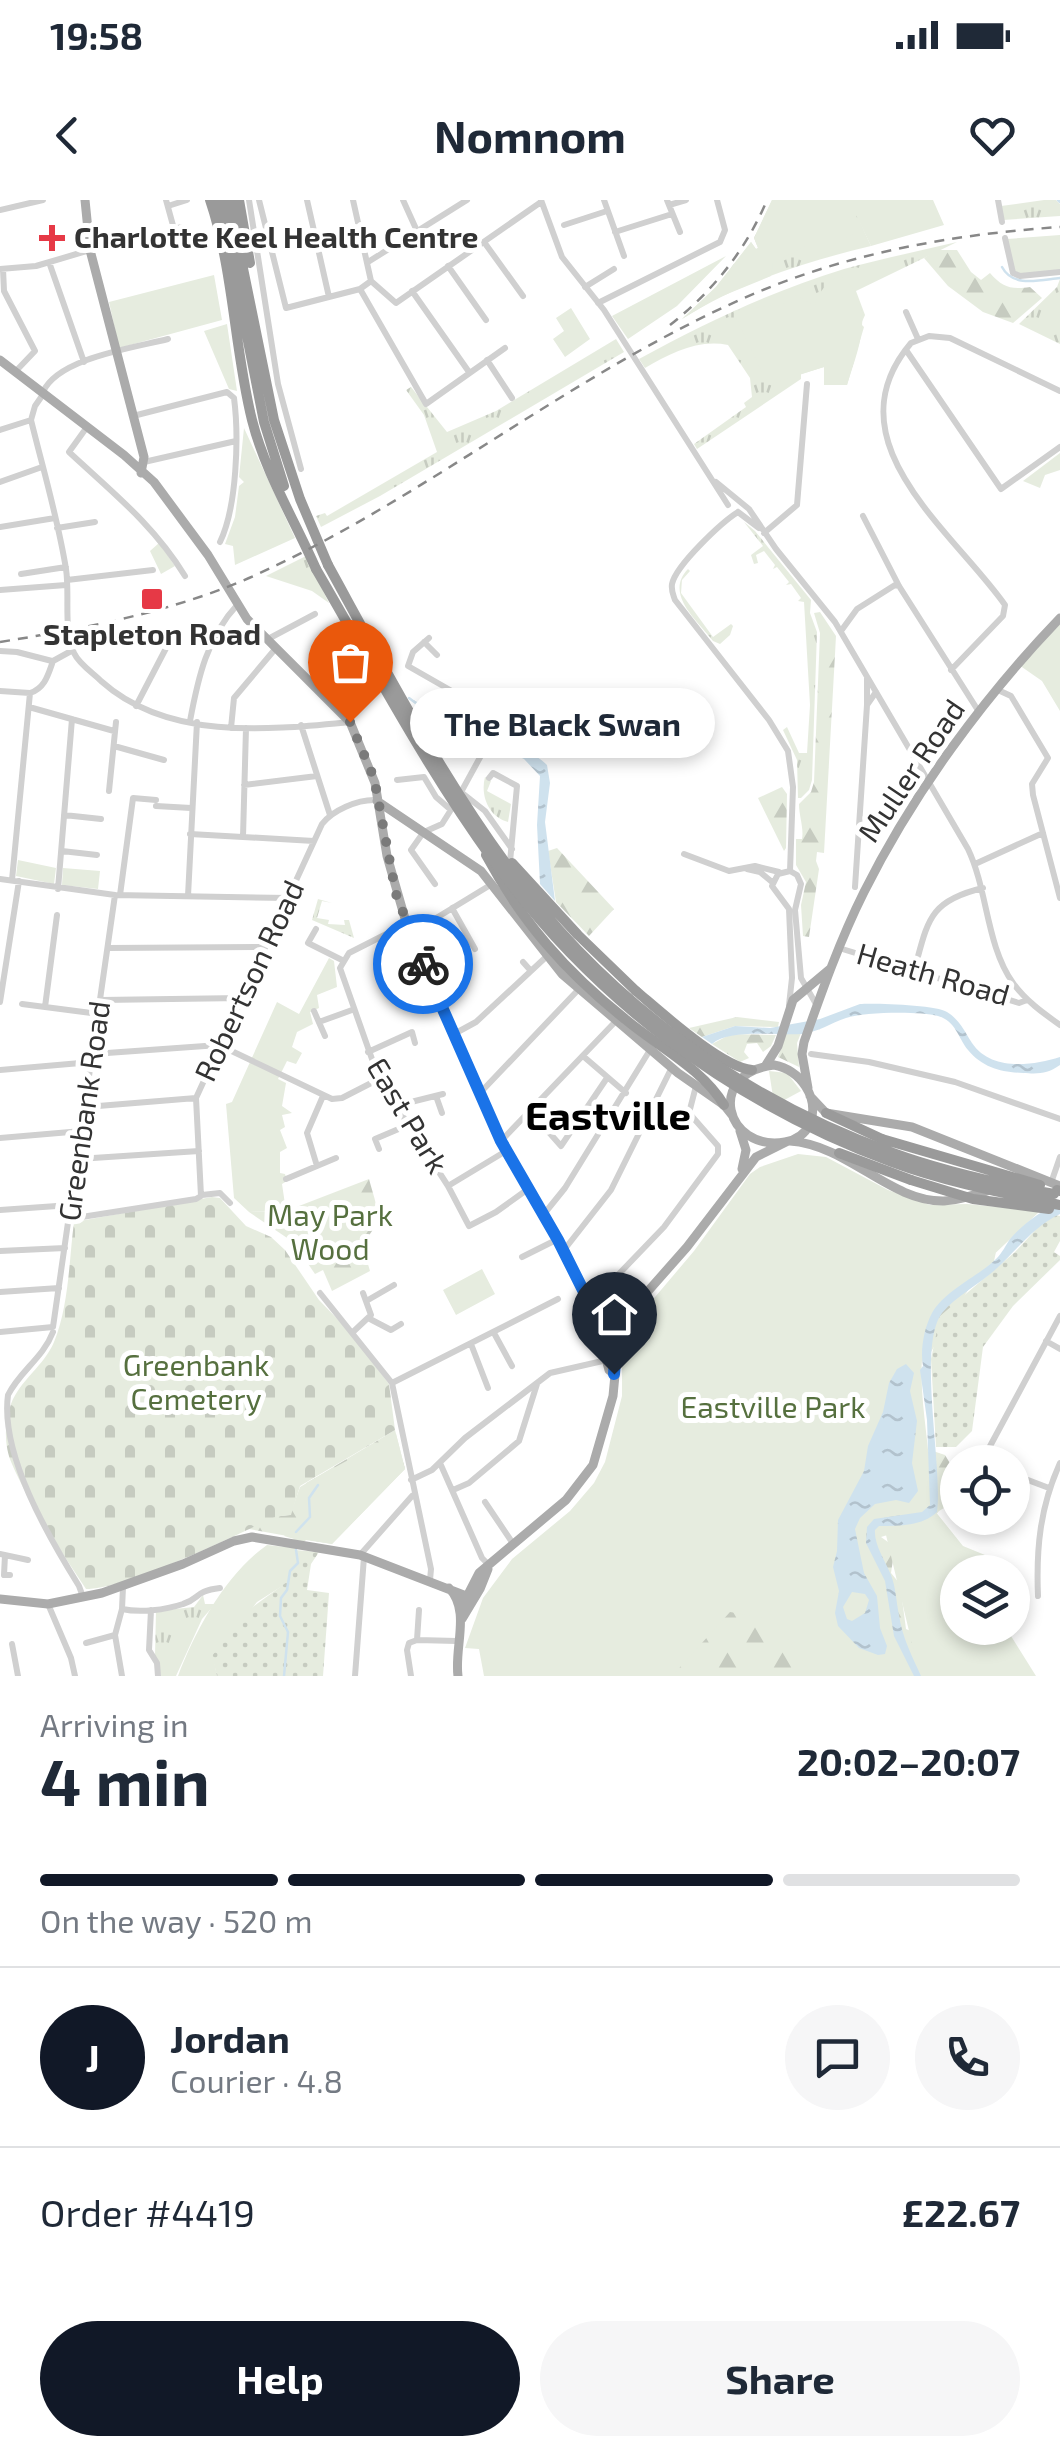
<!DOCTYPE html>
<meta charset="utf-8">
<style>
body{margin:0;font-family:"Exo 2",sans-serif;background:#f6f6f7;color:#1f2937;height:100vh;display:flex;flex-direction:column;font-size:38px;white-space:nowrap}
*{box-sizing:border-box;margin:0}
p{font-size:32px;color:#747a83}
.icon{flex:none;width:55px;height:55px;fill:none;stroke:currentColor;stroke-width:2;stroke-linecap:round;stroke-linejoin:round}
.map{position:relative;height:1476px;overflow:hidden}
.details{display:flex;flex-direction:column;background:#fff;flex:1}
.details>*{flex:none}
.tools{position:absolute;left:940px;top:1245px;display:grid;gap:20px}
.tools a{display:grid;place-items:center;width:90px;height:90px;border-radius:50%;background:#fff;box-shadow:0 5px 15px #0003;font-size:50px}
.pin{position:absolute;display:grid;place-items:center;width:85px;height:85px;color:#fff;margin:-102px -42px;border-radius:50% 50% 50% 0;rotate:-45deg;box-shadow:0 0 10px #0007}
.pin .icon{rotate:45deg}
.courier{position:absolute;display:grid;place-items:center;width:100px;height:100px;margin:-50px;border:8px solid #1a73e8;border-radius:50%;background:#fff;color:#222;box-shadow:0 2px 12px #0007}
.bubble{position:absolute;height:70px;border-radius:35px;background:#fff;box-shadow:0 5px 15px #0003;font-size:32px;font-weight:700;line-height:70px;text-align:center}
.summary em{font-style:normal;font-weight:700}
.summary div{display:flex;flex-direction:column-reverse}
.summary{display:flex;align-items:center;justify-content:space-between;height:170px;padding:0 40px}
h1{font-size:65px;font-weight:700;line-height:75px}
.bar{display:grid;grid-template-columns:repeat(4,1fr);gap:15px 10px;align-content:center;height:120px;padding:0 40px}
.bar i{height:12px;border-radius:8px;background:#e0e1e3}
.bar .selected{background:#111827}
.bar p{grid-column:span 4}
.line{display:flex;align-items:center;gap:25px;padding:0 40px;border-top:2px solid #e0e1e3}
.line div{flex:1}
.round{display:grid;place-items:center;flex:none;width:105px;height:105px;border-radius:52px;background:#f6f6f7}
.button{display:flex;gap:20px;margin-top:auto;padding:20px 40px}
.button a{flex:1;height:115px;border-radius:60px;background:#111827;color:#fff;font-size:40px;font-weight:700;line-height:115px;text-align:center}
.button a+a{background:#f6f6f7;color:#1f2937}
.status{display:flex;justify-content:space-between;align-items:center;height:70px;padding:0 50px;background:#fff;direction:ltr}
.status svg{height:28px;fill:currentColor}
header{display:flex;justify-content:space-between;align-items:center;height:130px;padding:0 40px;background:#fff;font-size:45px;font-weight:700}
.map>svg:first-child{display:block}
.grass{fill:url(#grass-tufts)}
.forest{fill:url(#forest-firs)}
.cemetery{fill:url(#cemetery-stones)}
.park{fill:#e6ecdf}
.garden{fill:url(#garden-dots)}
.water{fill:url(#water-ripples);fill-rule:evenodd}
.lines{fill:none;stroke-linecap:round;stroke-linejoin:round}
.stream{stroke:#cfe2ee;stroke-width:2.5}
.minor{stroke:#d0d0d0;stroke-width:6}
.major{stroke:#ababab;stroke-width:9}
.highway{stroke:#9a9a9a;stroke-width:10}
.rail{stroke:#888;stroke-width:2.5;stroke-dasharray:10 8;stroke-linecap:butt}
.highway-bridge{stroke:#9a9a9a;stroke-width:10}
.done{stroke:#7a7a7a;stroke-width:10;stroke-dasharray:0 18}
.route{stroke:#1a73e8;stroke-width:12}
.poi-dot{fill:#e63946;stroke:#fff;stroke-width:4}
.labels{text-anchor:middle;stroke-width:10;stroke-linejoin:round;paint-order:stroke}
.poi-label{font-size:30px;font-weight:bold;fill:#333;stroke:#fff;text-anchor:start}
.street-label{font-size:30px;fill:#333;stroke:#fff}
.park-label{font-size:30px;fill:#56703f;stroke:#fff}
.district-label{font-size:40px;font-weight:bold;fill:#000;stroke:#fff}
</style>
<div class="status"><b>19:58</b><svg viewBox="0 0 49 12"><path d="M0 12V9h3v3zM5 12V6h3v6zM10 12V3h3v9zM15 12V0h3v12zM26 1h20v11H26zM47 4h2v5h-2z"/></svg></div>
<header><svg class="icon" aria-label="back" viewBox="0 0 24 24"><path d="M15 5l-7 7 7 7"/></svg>Nomnom<svg class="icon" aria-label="heart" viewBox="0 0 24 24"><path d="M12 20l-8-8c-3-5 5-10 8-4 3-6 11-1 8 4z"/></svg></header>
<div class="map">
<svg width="1060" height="1476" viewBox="0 0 1060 1476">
<defs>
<pattern id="grass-tufts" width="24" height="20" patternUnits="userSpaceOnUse" patternTransform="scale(2.5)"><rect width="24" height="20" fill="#e6ecdf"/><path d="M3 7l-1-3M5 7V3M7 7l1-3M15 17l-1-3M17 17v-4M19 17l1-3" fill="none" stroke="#c6cbc0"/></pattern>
<pattern id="forest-firs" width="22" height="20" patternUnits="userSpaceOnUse" patternTransform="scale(2.5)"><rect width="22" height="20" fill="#e6ecdf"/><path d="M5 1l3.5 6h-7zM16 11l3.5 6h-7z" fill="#c6cbc0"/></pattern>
<pattern id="cemetery-stones" width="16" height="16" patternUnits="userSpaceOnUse" patternTransform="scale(2.5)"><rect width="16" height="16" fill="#e6ecdf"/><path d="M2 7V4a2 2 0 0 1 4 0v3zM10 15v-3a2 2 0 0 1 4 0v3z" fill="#c6cbc0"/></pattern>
<pattern id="garden-dots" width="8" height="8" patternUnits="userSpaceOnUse" patternTransform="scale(2.5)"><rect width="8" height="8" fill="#e6ecdf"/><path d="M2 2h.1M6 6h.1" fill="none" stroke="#c6cbc0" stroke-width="1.8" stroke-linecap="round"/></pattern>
<pattern id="water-ripples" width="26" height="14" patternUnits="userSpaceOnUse" patternTransform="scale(2.5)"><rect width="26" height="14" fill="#cfe2ee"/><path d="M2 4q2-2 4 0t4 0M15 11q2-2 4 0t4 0" fill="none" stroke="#b2c2cd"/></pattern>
</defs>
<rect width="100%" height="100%" fill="#fff"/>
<path class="grass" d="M772 0 855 11 871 46C805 62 740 82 682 119L716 87 751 42 756 49 758 48 754 38Z
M1044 0H1056L1060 4V16L1003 20 1001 6Z
M957 42 856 91 865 115 861 124 864 127 847 185H824V167L801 174V179L697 249 694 244 746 207 744 203 752 197 750 178 728 145C698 139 671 153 645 168L639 159C705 123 772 91 844 69 881 59 919 51 957 42Z
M1060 79V144L1019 124 1057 87Z
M616 139 624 152 380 296 321 327 316 316 325 313 327 316 437 252 424 215 406 190 411 187 447 232 496 211Z
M1060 253V270L1045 275 1040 288 1023 281Z
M744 322 755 331 811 400 810 413 817 432 812 580 809 590 801 598H798L797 560 783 530 787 527 799 553H807L810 505 804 402 798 401 801 398 791 384 786 385 789 382 777 367 773 369 775 365 764 351 756 355 758 363 754 364 751 355 763 346Z
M306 356 329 403 312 391 266 376Z
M688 369 690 371 682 380 681 393 713 437 731 424 733 426 730 435 720 444 713 441C697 420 664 394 688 369Z
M485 577 491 581 487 591 511 604 508 622C489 617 480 596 485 577Z
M318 699 332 703 322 701 317 718 329 720 328 724 345 725 344 720H349L354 738 312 720Z
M769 871 787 873 801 891 777 904 774 903Z
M203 1395 205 1404H215L202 1419 176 1476H161L155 1456 156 1411 194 1407Z"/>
<path class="forest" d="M937 50H957L971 72 981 80 990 73C1002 87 1011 90 1030 87L1042 98 1013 123 983 112 948 86 924 58Z
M820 412 836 436 824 653 817 652 816 661 819 669 809 737 803 736 801 705 806 682 796 665V639H802C804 628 799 616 799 604L811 592 814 582 820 433 814 413Z
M782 587 787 594 786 648 784 651 758 598Z
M557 648 614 709 589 736 556 702 548 651Z
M737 817 779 822 778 827 735 826 702 837 689 828Z
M801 833 797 843 799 867 778 857 786 834Z
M731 834 776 835 771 846 763 852 757 843 747 844 744 852 749 858 740 862 712 844Z
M369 979C377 1009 385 1019 362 1044L370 1071 332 1091 323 1070 315 1074 293 1042 249 1012 286 1011Z
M996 1052 994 1061 975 1078 925 1162 895 1158 839 1476H657L832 1202Z
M395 1230 405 1269 332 1344 249 1329 268 1317 290 1315 300 1287Z
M930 1250 945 1255 954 1270 952 1303 939 1311 930 1322 881 1337 895 1347 891 1373 900 1384 906 1429 913 1432 928 1476H875L855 1333Z"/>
<path class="cemetery" d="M212 997 220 998 246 1026 271 1037 285 1050 319 1100 349 1131 389 1184 395 1230 300 1286 291 1315C267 1317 267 1321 247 1330 211 1347 122 1389 86 1389 61 1351 30 1306 12 1264 4 1247 4 1222 11 1204 20 1180 44 1166 54 1142 69 1106 69 1060 74 1022Z"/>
<path class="park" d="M772 0H933L944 25 871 46 856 15V32L834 45H808L773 63 771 76 715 99 682 119 716 87 751 42 756 49 758 48 754 38Z
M1060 35V70L1021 74 1014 71 1007 39Z
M726 56 677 106 628 139 612 116Z
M214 75 222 120 119 148 109 102Z
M841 76C877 107 859 146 847 185H824V167L768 185 733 111 792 102V93L815 106C818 92 827 81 841 76Z
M571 108 590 139 565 157 553 139 564 131 556 118Z
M227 124 237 191 229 189 204 131Z
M244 228 295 338 235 365 233 346 225 344 235 317 239 286 244 282 239 277Z
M159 343 175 366 161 374 150 351Z
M1060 424V511L1042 481 1019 465Z
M18 660 56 668 54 684 16 676Z
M63 668 100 671 98 689 62 685Z
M329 758 334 761 337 787 317 795 319 808 310 812 313 824 297 832 292 847 302 853 296 864 287 861 278 879 286 883 282 906 292 913 282 915 285 927 280 930 287 948 280 952V973L285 974 287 981 282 984 286 1011 249 1012 234 998 226 904 232 902 277 802 299 814Z
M798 954 826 957 888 990 930 1005 967 1004 1040 1011 933 1112C907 1171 934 1240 930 1301L921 1312 876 1319 866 1334C869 1355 883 1371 888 1392 897 1423 896 1446 912 1476H813L774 1419 730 1412 672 1476H484L479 1449 465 1448 483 1398 512 1359 570 1311 594 1283 605 1262 622 1196V1148L628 1129 694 1051 750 974 760 967Z
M482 1069 495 1094 456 1115 443 1090Z
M396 1234 405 1269 332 1344 306 1340 295 1350 299 1362 291 1370 287 1383 257 1402 213 1456 217 1476H178C196 1429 226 1374 267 1345L285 1347 294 1339 284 1336 303 1316 306 1283Z
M935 1311 963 1346 985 1355 989 1372H958V1428H1006L1036 1476H925L915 1456 886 1335Z"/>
<path class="garden" d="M1056 1015 1060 1016V1041L1054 1052 1060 1056V1060L1013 1106 983 1147 972 1231 956 1247H936L931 1159 940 1116 1015 1052 1040 1025Z
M295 1350 319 1352 311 1364 307 1390 329 1393 323 1476H217L212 1456 247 1411 287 1382 291 1370 299 1362Z"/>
<path class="water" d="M429 495 449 499 483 520 482 528C501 545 528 546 547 565L550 583 545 622 555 701 540 684 537 625 540 576 524 559 418 508 413 500 444 515 445 508 426 501Z
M860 804C875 803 937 805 947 812 959 819 965 832 972 843 991 871 1031 866 1060 857V865C1047 874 1039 874 1023 873 1001 872 983 868 968 850 958 838 956 821 938 816 919 811 864 812 846 818 831 823 818 832 802 834 776 836 730 828 712 844L702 837 735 826 770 828 820 819Z
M1060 1002V1014C1034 1026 1017 1050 996 1069 980 1084 956 1096 942 1113 917 1146 943 1266 937 1312 923 1326 899 1326 879 1326L875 1330C874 1345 885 1360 891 1375 896 1388 896 1401 899 1415 902 1437 912 1456 921 1476H914L894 1436 885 1381 866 1343 867 1327 874 1319 922 1312 930 1305 927 1220 920 1170 923 1166C920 1150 924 1128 932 1113 946 1089 978 1077 997 1058 1002 1053 1006 1045 1010 1039 1023 1024 1042 1010 1060 1002Z
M906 1164 914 1173 910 1191 917 1221 912 1263 918 1291 909 1303 896 1300 875 1304 860 1318 855 1329 864 1373 877 1396 880 1428 887 1446 885 1454 878 1455 859 1448 838 1426 835 1413 839 1391 833 1367 837 1351 838 1320 864 1271 868 1246 883 1212 889 1183 897 1169ZM852 1392 865 1394 869 1400 865 1413 852 1421 847 1419 843 1407Z"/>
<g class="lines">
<path class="stream" d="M1058 0 1060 2
M1002 67C1013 88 1040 80 1060 78
M409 498 417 504
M296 1332 310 1317 309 1298 318 1285
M284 1476 288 1432 280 1416 281 1398 287 1390 290 1371 298 1363 296 1350"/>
<path class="minor" d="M166 0 174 29 182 27
M249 0 278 184 301 269
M259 0 286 108 360 89 371 81
M307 0 329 97
M353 0 371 81
M403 0 417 31
M541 0 562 57 604 110 728 305
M604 0 624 56
M667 0 680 32
M998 0 1002 22
M669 5 686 0
M168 6 187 0
M0 10 43 0
M564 25 607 11
M615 32 672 14
M1005 38 1013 73 1020 76 1060 72
M484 42 523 96
M49 62 84 162
M368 62 467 0
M448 66 486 120
M0 69 36 66 90 50
M3 69 4 91 35 151 15 172
M371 81 396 103 541 2
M585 87 614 69
M360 89 426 204 505 148
M412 91 469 172
M598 103 720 42 725 30 717 0
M906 112 918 139
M906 150 1001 289 1060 247
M487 160 512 198
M43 192C58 158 133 148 168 139
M44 193 35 206 31 220C43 269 58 319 66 369 70 395 63 429 74 453 79 464 93 473 101 481 168 541 268 530 350 522
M133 216 227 192 234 198C239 236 237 307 220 342
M87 227 69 252C112 292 154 325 185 376
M0 230 31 220
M144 262 236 241
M0 282 42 267
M716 282 749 309 776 349 835 422 968 649C988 691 986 745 1013 783 1025 800 1043 813 1060 825
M738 312C722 322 676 365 672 384 671 391 673 394 675 400L769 520 788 551 793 587 790 671
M738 312 759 328
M863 316 899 386 979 512
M0 327 55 318
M57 328 95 322
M764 333 797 305 807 184
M21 374 66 367
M67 380 153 370
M0 390 66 385
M841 431 857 409 895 385 899 386
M429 438 413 452 408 466 492 514 496 521 495 530 460 594
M268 439 315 414
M424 442 437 455
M0 451 17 452 52 461
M951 470 1003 416 1005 405C953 331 828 241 911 143L929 136 950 138 1060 191
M867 478V505L876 492
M998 490 1011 496 1048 558 1032 584 1033 595 1060 698
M0 491 30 493
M136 506 176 429
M29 507 114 531
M190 521C198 478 207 437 238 404
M301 525 330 615
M231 528 234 498 276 448
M114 546 164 560
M489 578 493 573 517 586 510 662
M397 580 424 577 436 597 451 610
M244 585 317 576
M109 591 116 522
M461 592 485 611 512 649
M156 606 191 608
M64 615 101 619
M424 632 442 624 454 605
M423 633 411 650 435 684
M190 634 314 641
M243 637 246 528
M62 651 97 655
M684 654 729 671 755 666 779 672
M975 664 1043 633
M747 669 760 672 772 682
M790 671 797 675 801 684 795 710 801 778 816 804
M0 679 115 695 289 698
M12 680 30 493C45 488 48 475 53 461L73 450
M855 687 867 505
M58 689 72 519
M120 695 133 598 156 600
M188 696 197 522
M452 708 475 749
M406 724 349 753 340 768 379 879 448 986 469 1026 496 1012 528 989
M316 729 308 743 342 760
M410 734 492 684
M108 748 265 747
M839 748 1019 803 1027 800
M523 762 531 771
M914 771C928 721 928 701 983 688
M101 800 242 798
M0 802 19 681
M22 804 99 814
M789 805 792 778 789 709 772 686 778 674 790 671
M45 807 57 715
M314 811 325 836
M319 822 352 810
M454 834 476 822 546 757
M368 852 412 832 415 843
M93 854 219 845 332 899 342 898 379 879
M811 854 869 862 955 882 1060 919
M583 856 626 893
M0 870 92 862
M480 893 578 790
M436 896 442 913
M395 906 443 894
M86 907 196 898
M531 912 561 946 607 878
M0 938 82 931
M501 941 615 822
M379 949 375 939 408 925
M78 959 199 951
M317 966 307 933 323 896
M286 979 336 958
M1051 983 1060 957
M448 986 506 951
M202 995 220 993 230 1003
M0 1010 71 1005
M544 1014 565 988 650 850
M69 1019 196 999 201 996 196 898 322 624C333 610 357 600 374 600
M564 1050 611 990 672 867
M0 1051 65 1048
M522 1057 558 1039
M616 1077 664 1027 718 954V946L689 913 696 886
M0 1092 59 1088
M320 1093 392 1183 431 1369 430 1380
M368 1100 394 1085
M370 1119 391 1130 401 1124
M354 1131 371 1115 363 1093
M0 1132 53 1127 115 695
M53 1132C43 1158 20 1171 8 1195 0 1254 48 1336 79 1386L83 1397
M494 1133 512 1166
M1046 1141 1060 1149
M471 1144 488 1188
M392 1183 558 1099
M988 1262 989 1248 1060 1116
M440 1263 482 1358 489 1365
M1012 1274 1049 1288
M411 1280 432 1270 465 1238 550 1173 607 1160
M453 1290 469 1283 519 1241 537 1184
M485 1302 514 1345
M0 1354 28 1360
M5 1355 4 1375H10
M360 1355 412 1296
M1038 1396C1036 1349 1040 1307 1060 1263
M48 1404 71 1458 75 1476
M122 1409C140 1413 165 1410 183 1404 200 1399 194 1391 220 1388
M151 1410 149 1450 157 1463 158 1476
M417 1440 419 1410
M86 1443 115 1435
M12 1444 18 1476
M122 1476 115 1435 122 1409 123 1387
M355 1476 364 1357
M411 1476 407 1450 409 1443 417 1440 457 1441"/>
<path class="major" d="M85 0 90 50 144 257 141 273
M0 160 124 255 154 282 208 355 247 419 350 522 375 583 387 656 408 729 501 941 564 1050 615 1160
M377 601 481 671 562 774 678 873 724 905 732 915
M766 865 778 846 793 800 830 769
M774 865C800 870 820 897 810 924 805 934 796 940 785 942 725 952 705 873 774 865Z
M808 888 802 854 804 842C822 791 840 740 864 692 913 594 983 498 1060 418
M810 896 826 913 912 927 1060 986
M740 931 746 950 742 969
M790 941C848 945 890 1002 944 1001 960 1000 975 995 990 990
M619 1124 687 1047 756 957 786 942
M601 1140 609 1170 614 1174
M449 1388C471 1411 454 1447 458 1476
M0 1399 48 1404 102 1393 183 1364 234 1341 252 1337 360 1355 474 1399
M460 1410 479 1373 566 1300 593 1265 613 1196 620 1122
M462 1419 480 1389 488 1369"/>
<path class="highway" d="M210 0C234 71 234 148 252 220 265 272 295 321 316 369
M220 0 264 222 284 286
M229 0 274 220 300 299 328 365
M239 0 250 63
M486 655C522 722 566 772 625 819 657 846 703 869 724 905
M636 791C661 812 721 867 752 870
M826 913 882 939
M839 953 911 980
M1057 990 1060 991"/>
<path class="rail" d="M670 125C713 91 746 50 767 0
M0 442C86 428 168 413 249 378 426 299 578 168 758 92 853 52 957 34 1060 27"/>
<path class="highway-bridge" d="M328 365C384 467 440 574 510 669 604 799 742 899 893 953 945 972 1000 984 1054 994
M316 369C373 467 427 569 493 660 592 799 732 903 892 962 946 982 1004 993 1060 1005
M512 663 578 735 636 791
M882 939 1040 985
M911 980 973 999 1049 1009"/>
</g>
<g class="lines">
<path class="done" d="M350 522 374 578 396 694 423 764"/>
<path class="route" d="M423 764 501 941 558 1040 600 1124 615 1160 614 1174"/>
</g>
<g class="poi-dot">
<path d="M47 23h10v10h10v10h-10v10h-10v-10h-10v-10h10z"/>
<rect x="140" y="387" width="24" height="24" rx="5"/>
</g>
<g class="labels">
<g class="poi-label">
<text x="74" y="48">Charlotte Keel Health Centre</text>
<text x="152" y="445" text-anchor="middle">Stapleton Road</text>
</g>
<g class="street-label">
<text transform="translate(912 571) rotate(-56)" y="10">Muller Road</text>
<text transform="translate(933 775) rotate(16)" y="10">Heath Road</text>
<text transform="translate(250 781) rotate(-65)" y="10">Robertson Road</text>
<text transform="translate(85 911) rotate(-82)" y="10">Greenbank Road</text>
<text transform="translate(407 916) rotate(59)" y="10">East Park</text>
</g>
<g class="park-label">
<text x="330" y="1026">May Park<tspan x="330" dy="34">Wood</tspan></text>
<text x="196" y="1176">Greenbank<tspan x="196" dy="34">Cemetery</tspan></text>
<text x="773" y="1218">Eastville Park</text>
</g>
<g class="district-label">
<text x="608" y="930">Eastville</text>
</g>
</g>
</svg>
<div class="tools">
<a><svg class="icon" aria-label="locate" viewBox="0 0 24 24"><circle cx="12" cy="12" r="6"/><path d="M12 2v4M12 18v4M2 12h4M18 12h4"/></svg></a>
<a><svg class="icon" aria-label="layers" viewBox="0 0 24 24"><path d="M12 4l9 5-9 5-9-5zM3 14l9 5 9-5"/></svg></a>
</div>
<div class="pin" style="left:350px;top:522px;background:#ea580c"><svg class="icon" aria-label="bag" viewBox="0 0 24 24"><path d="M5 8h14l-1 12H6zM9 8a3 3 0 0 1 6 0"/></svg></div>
<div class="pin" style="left:614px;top:1174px;background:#1f2937"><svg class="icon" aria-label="home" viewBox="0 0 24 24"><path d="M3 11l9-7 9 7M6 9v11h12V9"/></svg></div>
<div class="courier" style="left:423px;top:764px"><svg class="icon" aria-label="bike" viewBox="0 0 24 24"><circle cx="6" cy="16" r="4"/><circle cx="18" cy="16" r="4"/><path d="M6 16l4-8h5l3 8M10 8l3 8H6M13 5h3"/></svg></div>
<div class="bubble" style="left:410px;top:488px;width:305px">The Black Swan</div>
</div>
<section class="details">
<div class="summary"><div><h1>4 min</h1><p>Arriving in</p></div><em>20:02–20:07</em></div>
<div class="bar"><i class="selected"></i><i class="selected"></i><i class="selected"></i><i></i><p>On the way · 520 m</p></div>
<div class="line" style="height:180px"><b class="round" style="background:#111827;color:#fff">J</b><div><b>Jordan</b><p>Courier · 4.8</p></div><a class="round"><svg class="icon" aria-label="chat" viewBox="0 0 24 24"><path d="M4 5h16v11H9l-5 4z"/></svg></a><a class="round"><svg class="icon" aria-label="phone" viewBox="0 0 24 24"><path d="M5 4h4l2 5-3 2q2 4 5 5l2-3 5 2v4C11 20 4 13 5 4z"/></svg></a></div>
<div class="line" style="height:130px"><div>Order #4419</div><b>£22.67</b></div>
<div class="button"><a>Help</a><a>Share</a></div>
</section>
